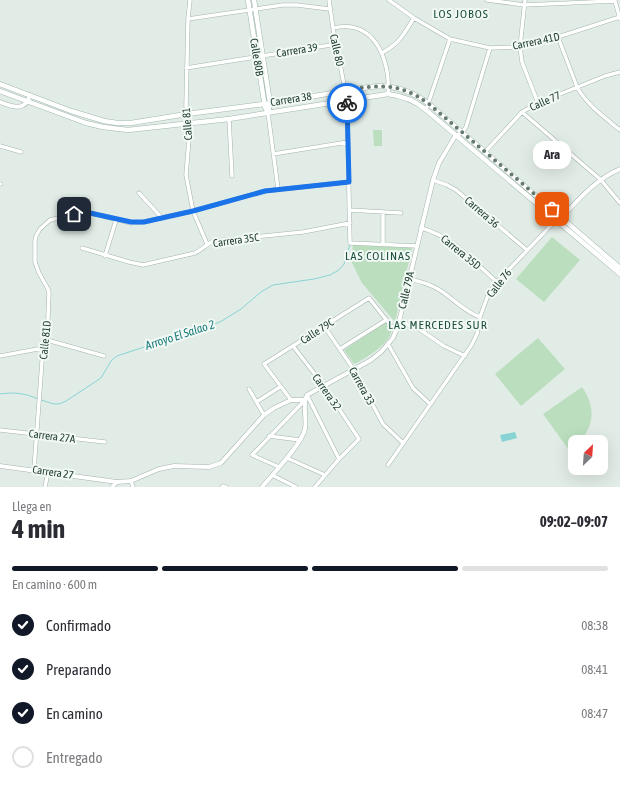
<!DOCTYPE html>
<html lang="es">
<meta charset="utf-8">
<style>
body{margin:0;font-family:"Asap Condensed",sans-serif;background:#f2f2f3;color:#2b2b33;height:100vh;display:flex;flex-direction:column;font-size:15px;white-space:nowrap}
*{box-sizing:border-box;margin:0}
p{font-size:13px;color:#7c7c81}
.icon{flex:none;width:22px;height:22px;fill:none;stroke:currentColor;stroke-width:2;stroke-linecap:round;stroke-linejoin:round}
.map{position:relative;height:487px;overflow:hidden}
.sheet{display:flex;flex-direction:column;background:#fff;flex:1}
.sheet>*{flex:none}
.needle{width:26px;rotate:25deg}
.fabs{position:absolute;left:568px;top:435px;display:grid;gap:8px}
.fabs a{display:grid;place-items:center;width:40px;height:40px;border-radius:8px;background:#fff;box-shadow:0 4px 16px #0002;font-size:20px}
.pin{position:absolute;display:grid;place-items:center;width:34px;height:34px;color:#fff;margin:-17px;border-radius:8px;box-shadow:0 2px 6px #0006}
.courier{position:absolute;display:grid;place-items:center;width:40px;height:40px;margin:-20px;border:3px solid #1a73e8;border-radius:50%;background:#fff;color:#222;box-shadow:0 1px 5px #0007}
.bubble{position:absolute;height:28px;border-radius:12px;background:#fff;box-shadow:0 4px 16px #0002;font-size:13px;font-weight:700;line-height:28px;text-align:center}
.summary em{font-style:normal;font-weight:700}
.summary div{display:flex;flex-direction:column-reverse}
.summary{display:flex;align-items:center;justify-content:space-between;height:68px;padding:0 12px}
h1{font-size:26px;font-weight:700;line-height:30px}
.bar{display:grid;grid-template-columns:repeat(4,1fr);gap:6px 4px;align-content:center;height:48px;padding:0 12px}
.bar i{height:5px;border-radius:3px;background:#e1e1e2}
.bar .on{background:#111827}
.bar p{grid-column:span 4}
ol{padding:0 12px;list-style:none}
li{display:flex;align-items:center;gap:12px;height:44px}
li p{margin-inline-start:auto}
li .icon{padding:4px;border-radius:50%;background:#111827;color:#fff;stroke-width:4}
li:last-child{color:#7c7c81}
li i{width:22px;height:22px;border:2px solid #e1e1e2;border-radius:50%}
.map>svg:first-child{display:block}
.green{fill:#badebe}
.water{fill:#88d3d3}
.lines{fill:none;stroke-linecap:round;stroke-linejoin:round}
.stream{stroke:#88d3d3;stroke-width:1}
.minor-casing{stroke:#a4b4ac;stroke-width:4.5}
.tertiary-casing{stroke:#a4b4ac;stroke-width:5}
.secondary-casing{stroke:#a0b8ac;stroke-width:5.5}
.minor{stroke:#fff;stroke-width:3.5}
.tertiary{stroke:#fff;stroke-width:4}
.secondary{stroke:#fff;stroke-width:4.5}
.done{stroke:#657b71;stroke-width:4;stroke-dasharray:0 7.2}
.route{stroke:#1a73e8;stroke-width:5}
.labels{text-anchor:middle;stroke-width:4;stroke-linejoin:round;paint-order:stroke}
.street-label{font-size:11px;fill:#213e32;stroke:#f2f9f5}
.neighbourhood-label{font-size:12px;letter-spacing:1px;fill:#1d503c;stroke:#f2f9f5}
.water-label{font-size:12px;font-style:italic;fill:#1a7a7b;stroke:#f2f9f5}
</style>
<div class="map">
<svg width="620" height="487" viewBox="0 0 620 487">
<rect width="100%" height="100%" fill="#e2ece6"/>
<path class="green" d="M373 130H382V146H374Z
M552 237 580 260 544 302 516 279Z
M353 245 412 248 395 322 362 283 351 261Z
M386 322C389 325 392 328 391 333 388 344 364 360 354 364L344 350Z
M538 338 565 369 521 406 495 374Z
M582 387C595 406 595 422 581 441L575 442V446L569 450 543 414Z"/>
<path class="water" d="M515 432 517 438 502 442 500 435Z"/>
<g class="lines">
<path class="stream" d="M0 394C14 392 25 393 38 399
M41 400 54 404H59L66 401 101 378 111 361 117 356 220 322 241 309 261 292 273 285 314 279 330 275 339 270 344 264 350 244"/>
<g class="minor-casing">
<path id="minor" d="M190 0 188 19 186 106 189 139 186 175 193 211 207 244
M329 0 333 28 347 100 350 243 417 246
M389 0 414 18 450 39 490 48 520 47 558 37 620 17
M487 0 524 5 615 1 620 19
M525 0 520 47 522 62 538 103
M188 19 283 5H297L329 9
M333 28C338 27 346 26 351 27 381 32 390 69 388 94
M558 37 577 87C587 105 604 117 620 130
M382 53C401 42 403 35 414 18
M186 68 337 44
M426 110 450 39
M522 112 601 180 620 203
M268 113 278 189
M229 119 232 176
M462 133 466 127 490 48
M0 146 21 152
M485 152 522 112 538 103 605 76 620 72
M273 154 348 142
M433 180 447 185 456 190 527 250
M0 184H1
M139 193 162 218
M349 210 401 213
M421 228C452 236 474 262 497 282
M383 244V212
M82 248 129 262 143 265 195 253C202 250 206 244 214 241L303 232 350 223
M105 256 116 220
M409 279C419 281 429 284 438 289 453 298 463 311 480 317
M399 322 419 329 444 346 465 356
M324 326 354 370 383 424 403 443
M47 340 104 356
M388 344 413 388 430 404
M293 346 324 386 359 439 339 459 315 487
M340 349 386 320
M0 356 43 348
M249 389 264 415
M307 395 339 459
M291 400 264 364 369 298 396 332
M258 401 280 387
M0 430 105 442
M269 436 300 440
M287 458 325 475
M388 465 471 346 477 334 480 317 488 295 497 282 557 219
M279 467 252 455 305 400
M34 469 43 348 47 340 49 293 48 289 39 273 35 262V241L36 236 40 229 50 220 74 214 90 213 131 223 143 222 193 211 265 191 349 182
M272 475 296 487
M131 481 133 487
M45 487 48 472
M112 487 117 482
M222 487 223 486 226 487"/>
</g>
<g class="tertiary-casing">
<path id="tertiary" d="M0 102C13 107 25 112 30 95
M562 217C579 199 596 179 620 169
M0 466 117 482 131 481 159 469 174 466 209 467 221 463 264 415 274 408 291 400H305
M262 487C272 475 302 444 305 429 307 418 302 405 307 395L371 360 381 352 393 338 399 322 433 180 439 163 454 138 457 135 462 133"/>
</g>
<g class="secondary-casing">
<path id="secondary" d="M248 0 265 107 268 113
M254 0 270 103 268 113
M0 84 71 111 104 121 117 123H131L187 114 272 103 369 87C391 84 411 90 429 104L620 268
M0 91 86 123 103 127 128 130 229 119 388 94C402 96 415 100 426 110L620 274"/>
</g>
<use href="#minor" class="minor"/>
<use href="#tertiary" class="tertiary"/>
<use href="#secondary" class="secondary"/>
</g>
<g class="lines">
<path class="done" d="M347 103 346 90C379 85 400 82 429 104L552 209"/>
<path class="route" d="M74 214 90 213 131 222H144L193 211 265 191 349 182 347 103"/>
</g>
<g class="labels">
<g class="street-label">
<text transform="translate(536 41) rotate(-12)" y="4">Carrera 41D</text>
<text transform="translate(297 50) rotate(-9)" y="4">Carrera 39</text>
<text transform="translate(337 50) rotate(78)" y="4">Calle 80</text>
<text transform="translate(257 57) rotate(81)" y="4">Calle 80B</text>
<text transform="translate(291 99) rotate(-9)" y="4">Carrera 38</text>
<text transform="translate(545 101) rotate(-24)" y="4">Calle 77</text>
<text transform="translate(187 124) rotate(-94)" y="4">Calle 81</text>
<text transform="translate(482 212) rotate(41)" y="4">Carrera 36</text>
<text transform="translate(236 240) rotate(-8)" y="4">Carrera 35C</text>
<text transform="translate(461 252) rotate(39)" y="4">Carrera 35D</text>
<text transform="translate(499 283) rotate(-52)" y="4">Calle 76</text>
<text transform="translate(406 290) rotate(-77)" y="4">Calle 79A</text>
<text transform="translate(317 331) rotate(-33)" y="4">Calle 79C</text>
<text transform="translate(45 340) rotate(-84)" y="4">Calle 81D</text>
<text transform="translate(362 386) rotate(61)" y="4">Carrera 33</text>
<text transform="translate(327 392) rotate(55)" y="4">Carrera 32</text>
<text transform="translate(52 436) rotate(7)" y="4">Carrera 27A</text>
<text transform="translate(53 472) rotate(8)" y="4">Carrera 27</text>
</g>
<g class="neighbourhood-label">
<text x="461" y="18">LOS JOBOS</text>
<text x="378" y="260">LAS COLINAS</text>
<text x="438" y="329">LAS MERCEDES SUR</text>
</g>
<g class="water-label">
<text transform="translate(180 335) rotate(-18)" y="4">Arroyo El Salao 2</text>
</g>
</g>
</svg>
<div class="fabs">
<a><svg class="needle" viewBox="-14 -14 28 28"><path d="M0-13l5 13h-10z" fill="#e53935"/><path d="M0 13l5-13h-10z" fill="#7c7c81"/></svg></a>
</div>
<div class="pin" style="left:552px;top:209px;background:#ea580c"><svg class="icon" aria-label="bag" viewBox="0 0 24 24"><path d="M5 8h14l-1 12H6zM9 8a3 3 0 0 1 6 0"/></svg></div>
<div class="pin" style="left:74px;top:214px;background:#1f2937"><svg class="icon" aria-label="home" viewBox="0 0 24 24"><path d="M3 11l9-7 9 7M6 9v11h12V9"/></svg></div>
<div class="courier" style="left:347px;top:103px"><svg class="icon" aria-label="bike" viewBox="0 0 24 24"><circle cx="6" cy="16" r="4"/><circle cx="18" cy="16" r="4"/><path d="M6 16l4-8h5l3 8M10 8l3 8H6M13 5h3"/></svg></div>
<div class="bubble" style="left:533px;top:141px;width:38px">Ara</div>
</div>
<section class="sheet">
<div class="summary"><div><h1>4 min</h1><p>Llega en</p></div><em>09:02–09:07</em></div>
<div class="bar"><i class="on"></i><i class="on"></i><i class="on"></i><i></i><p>En camino · 600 m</p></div>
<ol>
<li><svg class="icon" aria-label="check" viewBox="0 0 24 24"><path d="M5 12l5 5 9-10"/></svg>Confirmado<p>08:38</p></li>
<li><svg class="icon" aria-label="check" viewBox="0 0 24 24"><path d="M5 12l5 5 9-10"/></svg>Preparando<p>08:41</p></li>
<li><svg class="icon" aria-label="check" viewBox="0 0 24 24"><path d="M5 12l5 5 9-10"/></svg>En camino<p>08:47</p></li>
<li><i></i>Entregado</li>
</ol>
</section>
